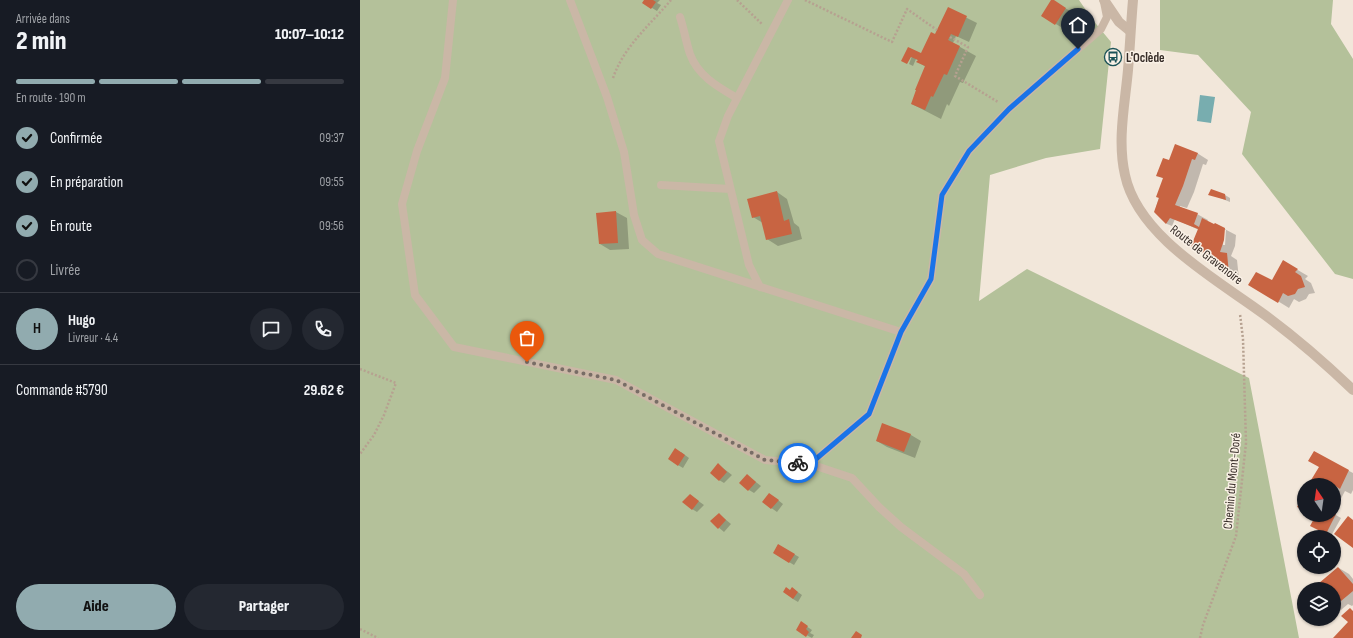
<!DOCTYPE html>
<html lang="fr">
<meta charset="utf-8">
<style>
body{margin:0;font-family:"Sofia Sans Condensed",sans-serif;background:#242831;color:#f1f3f6;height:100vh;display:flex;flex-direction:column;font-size:15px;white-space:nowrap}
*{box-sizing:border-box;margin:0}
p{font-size:13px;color:#9ea1a6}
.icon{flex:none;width:22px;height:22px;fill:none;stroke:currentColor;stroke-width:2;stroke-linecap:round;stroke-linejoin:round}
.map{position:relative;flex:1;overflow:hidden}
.side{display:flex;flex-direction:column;background:#171b24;width:360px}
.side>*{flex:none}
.needle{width:26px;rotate:347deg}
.controls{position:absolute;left:937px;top:478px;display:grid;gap:8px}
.controls a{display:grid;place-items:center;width:44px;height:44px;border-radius:50%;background:#171b24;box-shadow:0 1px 3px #0004;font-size:20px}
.pin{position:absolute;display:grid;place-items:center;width:34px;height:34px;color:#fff;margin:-41px -17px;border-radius:50% 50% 50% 0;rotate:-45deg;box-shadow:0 0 4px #0007}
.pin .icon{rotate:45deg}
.courier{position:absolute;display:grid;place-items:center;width:40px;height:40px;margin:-20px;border:3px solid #1a73e8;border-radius:50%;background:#fff;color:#222;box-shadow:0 1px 5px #0007}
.headline em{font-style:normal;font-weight:800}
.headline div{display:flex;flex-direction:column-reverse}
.headline{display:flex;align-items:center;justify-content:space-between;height:68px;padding:0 16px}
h1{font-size:26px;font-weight:800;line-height:30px}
.bar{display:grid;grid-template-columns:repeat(4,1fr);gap:6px 4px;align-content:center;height:48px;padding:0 16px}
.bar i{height:5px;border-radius:3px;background:#363941}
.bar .on{background:#91abaf}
.bar p{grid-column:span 4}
.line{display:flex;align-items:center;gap:10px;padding:0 16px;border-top:1px solid #363941}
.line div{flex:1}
.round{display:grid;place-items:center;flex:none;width:42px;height:42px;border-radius:21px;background:#242831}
ol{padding:0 16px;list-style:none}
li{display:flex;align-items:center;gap:12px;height:44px}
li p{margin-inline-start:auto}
li .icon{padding:4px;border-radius:50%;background:#91abaf;color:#111;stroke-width:4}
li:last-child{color:#9ea1a6}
li i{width:22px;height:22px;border:2px solid #363941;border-radius:50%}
.action{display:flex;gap:8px;margin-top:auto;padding:8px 16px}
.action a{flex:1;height:46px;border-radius:24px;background:#91abaf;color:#111;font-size:16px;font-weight:800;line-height:46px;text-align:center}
.action a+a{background:#242831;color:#f1f3f6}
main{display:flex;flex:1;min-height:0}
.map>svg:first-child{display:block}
.green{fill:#b4c19a}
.water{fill:#78adaf}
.shadow{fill:#0003;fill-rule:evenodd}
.building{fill:#c86442}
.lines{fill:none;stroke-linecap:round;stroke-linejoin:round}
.path{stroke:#b6a190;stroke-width:2.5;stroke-dasharray:2 2;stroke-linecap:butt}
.service{stroke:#cab7a6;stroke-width:8}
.minor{stroke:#cab7a6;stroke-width:10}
.tertiary{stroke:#cab7a6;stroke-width:10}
.done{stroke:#786d66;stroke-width:4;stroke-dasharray:0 7.2}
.route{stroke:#1a73e8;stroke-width:5}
.labels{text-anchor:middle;stroke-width:3;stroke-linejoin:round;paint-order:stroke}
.poi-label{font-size:13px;font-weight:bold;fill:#362c27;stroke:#faf1e6;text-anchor:start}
.street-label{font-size:13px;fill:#362c27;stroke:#faf1e6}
</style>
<main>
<section class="side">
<div class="headline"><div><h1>2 min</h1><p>Arrivée dans</p></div><em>10:07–10:12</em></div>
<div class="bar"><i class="on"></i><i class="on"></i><i class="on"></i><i></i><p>En route · 190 m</p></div>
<ol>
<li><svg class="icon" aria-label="check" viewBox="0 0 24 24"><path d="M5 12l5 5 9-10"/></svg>Confirmée<p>09:37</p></li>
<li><svg class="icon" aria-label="check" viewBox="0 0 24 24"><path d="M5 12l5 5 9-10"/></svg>En préparation<p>09:55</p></li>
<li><svg class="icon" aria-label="check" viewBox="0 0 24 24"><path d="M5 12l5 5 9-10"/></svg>En route<p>09:56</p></li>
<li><i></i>Livrée</li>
</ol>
<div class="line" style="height:72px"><b class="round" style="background:#91abaf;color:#111">H</b><div><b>Hugo</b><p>Livreur · 4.4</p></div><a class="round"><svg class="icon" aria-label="chat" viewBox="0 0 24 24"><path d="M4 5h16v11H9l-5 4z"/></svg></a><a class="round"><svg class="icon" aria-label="phone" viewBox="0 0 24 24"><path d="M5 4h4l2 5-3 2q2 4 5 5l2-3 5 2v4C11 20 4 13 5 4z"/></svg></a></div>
<div class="line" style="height:52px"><div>Commande #5790</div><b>29.62 €</b></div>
<div class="action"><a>Aide</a><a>Partager</a></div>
</section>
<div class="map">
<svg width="993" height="638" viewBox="0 0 993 638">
<rect width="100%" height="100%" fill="#f2e7da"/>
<path class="green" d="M0 0H719L732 19 751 42 740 149 686 158 630 175 619 301 667 269 889 378 939 638H0Z
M800 0H973L971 24 993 59V279L975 274 882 154 891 112 838 55 800 50Z"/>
<path class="water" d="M840 95 855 97 851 123 837 121Z"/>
<path class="shadow" d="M286 0H300L297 3 301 5 297 11 284 3Z
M692 0 710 11 701 27 682 16Z
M589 9 617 23 609 42 596 36 593 43 616 56 603 83 600 82 589 106 587 104 581 119 552 104 566 67 558 62V60L556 59 553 66 549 64 552 56 549 48 561 54 576 35Z
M837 153 848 160 846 165 843 164 834 192 827 208 820 206V207L837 214 848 220 847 222 855 226V224L876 235 875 246 871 256 877 260 879 279 866 272 845 253 836 248 839 230 815 219 812 226 807 224 795 211 804 179 798 175 810 161ZM864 230H866L865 245H863Z
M417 192 427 199 434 223 439 227 442 239 418 246 407 239 403 223 393 217Z
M850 194 865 195 870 198V202Z
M256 212 267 218 269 249 250 250 240 244Z
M924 262 948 276 945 279 951 283 955 293 949 294 946 299 939 302 934 299 929 308 890 284 912 281Z
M523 424 551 435 561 441 555 458 527 447 517 441Z
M321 452 329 458 323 468 318 465Z
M964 458 993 473V490L991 494 985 491 974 512V485H950Z
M359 465 372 475 364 483 359 480Z
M392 479 401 486 394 493 389 490Z
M330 495 344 505 337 512 332 509Z
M414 497 423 504 417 512 403 502Z
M359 514 371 524 364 532 351 521Z
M974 514 981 518 971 536 960 530 956 516 954 515Z
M418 545 439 557 434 565 414 553Z
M979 568 989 574 993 579V605L992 606 988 604 974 616V589H953Z
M432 588 442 595 438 602 433 599 431 591Z
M446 626 452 630 450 633 454 635 452 638 437 630Z"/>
<path class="building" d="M284 0H293L296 2 291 9 282 3Z
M691 0H694L706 8 695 25 681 16Z
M588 7 607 16 598 37 591 34 588 40 600 46 587 75 584 74 573 97 571 96 565 110 551 104 556 90H555L565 66 556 62 558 60 551 57 547 64 541 61 548 47 561 53 571 32 575 34Z
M815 144 838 153 835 160 832 159 823 186 815 205 838 213 834 224 839 227 842 218 854 224 855 223 865 228 864 240 860 252 867 253 869 274 865 273 842 256 844 253 835 249 831 246 838 229 810 218 806 224 794 212 799 198 796 197 803 178 796 176 803 158 809 160Z
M851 189 865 194 866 200 848 195Z
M417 191 424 221 429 219 432 234 406 240 400 216 392 218 387 199Z
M256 211 258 243 239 244 236 213Z
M923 260 938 269 935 272 941 276 945 287 938 289 935 294 928 296 923 293 918 303 888 285 896 272 912 280Z
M522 423 551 434 544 452 516 441Z
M315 448 325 455 318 466 308 459Z
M954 451 989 470 980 489 974 485H948L959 467 948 461Z
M358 463 367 472 359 481 350 473Z
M387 474 396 482 388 491 379 483Z
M409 493 419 500 411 509 402 502Z
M944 493V510L937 507Z
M330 494 339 501 332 510 322 502Z
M359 513 366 520 358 529 350 521Z
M974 513 976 514 966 534 950 526 956 515H974Z
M988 516 993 520V548L974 534Z
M418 544 435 554 429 563 413 553Z
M978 567 993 584V591L981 601 978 597 974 601V589H952Z
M426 587 430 590 432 587 438 592 433 599 423 592Z
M990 608 993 611V638H973L988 622 981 616Z
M441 621 448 626 446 629 449 632 446 637 436 630Z
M496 631 502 635 501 638H491Z"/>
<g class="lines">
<path class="path" d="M377 0 402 24
M445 0 532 42 547 9 577 30
M590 37 608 47 595 76 638 102
M253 78C264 46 290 25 311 0
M0 369 36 383 24 415 14 435 0 454
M0 629 18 638
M840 638 843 625 876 536 886 443 883 339 880 314"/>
<path class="service" d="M93 0 85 78 57 151 42 204 55 295 94 347 256 380 405 460 450 464 509 414 541 332
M210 0 247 97 264 152 274 215 282 240 298 254 541 332 571 279 582 195 609 151 649 109 741 29 747 17 744 2
M320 17C324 29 326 42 330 54 338 76 358 87 377 98
M301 185 370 189
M400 287 389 265 359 141 368 116 428 0
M450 464 492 478 519 507 541 527 604 574 620 595"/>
<path class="minor" d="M744 0 759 22 770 31"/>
<path class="tertiary" d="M773 0C771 23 770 46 768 70 765 104 757 140 765 175 778 237 858 280 905 315 936 338 965 363 993 390"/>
</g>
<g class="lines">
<path class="done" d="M167 362 256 380 405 460 438 463"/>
<path class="route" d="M438 463 450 464 509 414 541 332 571 279 582 195 609 151 649 109 718 49"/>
</g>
<defs>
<g id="bus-ring" transform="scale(0.9)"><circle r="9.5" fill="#faf1e6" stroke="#1c5358" stroke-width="1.5"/><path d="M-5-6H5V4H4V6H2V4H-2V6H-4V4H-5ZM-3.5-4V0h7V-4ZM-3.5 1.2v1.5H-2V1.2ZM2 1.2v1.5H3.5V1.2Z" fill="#1c5358"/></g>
</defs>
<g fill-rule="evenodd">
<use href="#bus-ring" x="753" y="57"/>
</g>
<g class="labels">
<g class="poi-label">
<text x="766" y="62">L'Oclède</text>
</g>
<g class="street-label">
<text transform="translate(847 254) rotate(38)" y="5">Route de Gravenoire</text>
<text transform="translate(871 481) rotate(-85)" y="5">Chemin du Mont-Doré</text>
</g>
</g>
</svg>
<div class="controls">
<a><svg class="needle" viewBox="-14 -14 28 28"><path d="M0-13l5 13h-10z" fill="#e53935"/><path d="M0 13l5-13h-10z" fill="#9ea1a6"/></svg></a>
<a><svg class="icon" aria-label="locate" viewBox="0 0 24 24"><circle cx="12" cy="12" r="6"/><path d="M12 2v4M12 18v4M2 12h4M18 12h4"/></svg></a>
<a><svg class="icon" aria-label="layers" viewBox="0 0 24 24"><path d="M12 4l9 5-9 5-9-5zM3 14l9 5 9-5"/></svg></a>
</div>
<div class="pin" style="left:167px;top:362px;background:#ea580c"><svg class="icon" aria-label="bag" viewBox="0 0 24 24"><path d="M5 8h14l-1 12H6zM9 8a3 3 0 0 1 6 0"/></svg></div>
<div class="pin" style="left:718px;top:49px;background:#1f2937"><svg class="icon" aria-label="home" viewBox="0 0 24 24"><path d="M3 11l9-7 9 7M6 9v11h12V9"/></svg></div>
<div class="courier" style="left:438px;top:463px"><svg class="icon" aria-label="bike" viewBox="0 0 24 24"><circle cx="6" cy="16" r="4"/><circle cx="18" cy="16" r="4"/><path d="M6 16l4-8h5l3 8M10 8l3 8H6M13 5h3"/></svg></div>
</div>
</main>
